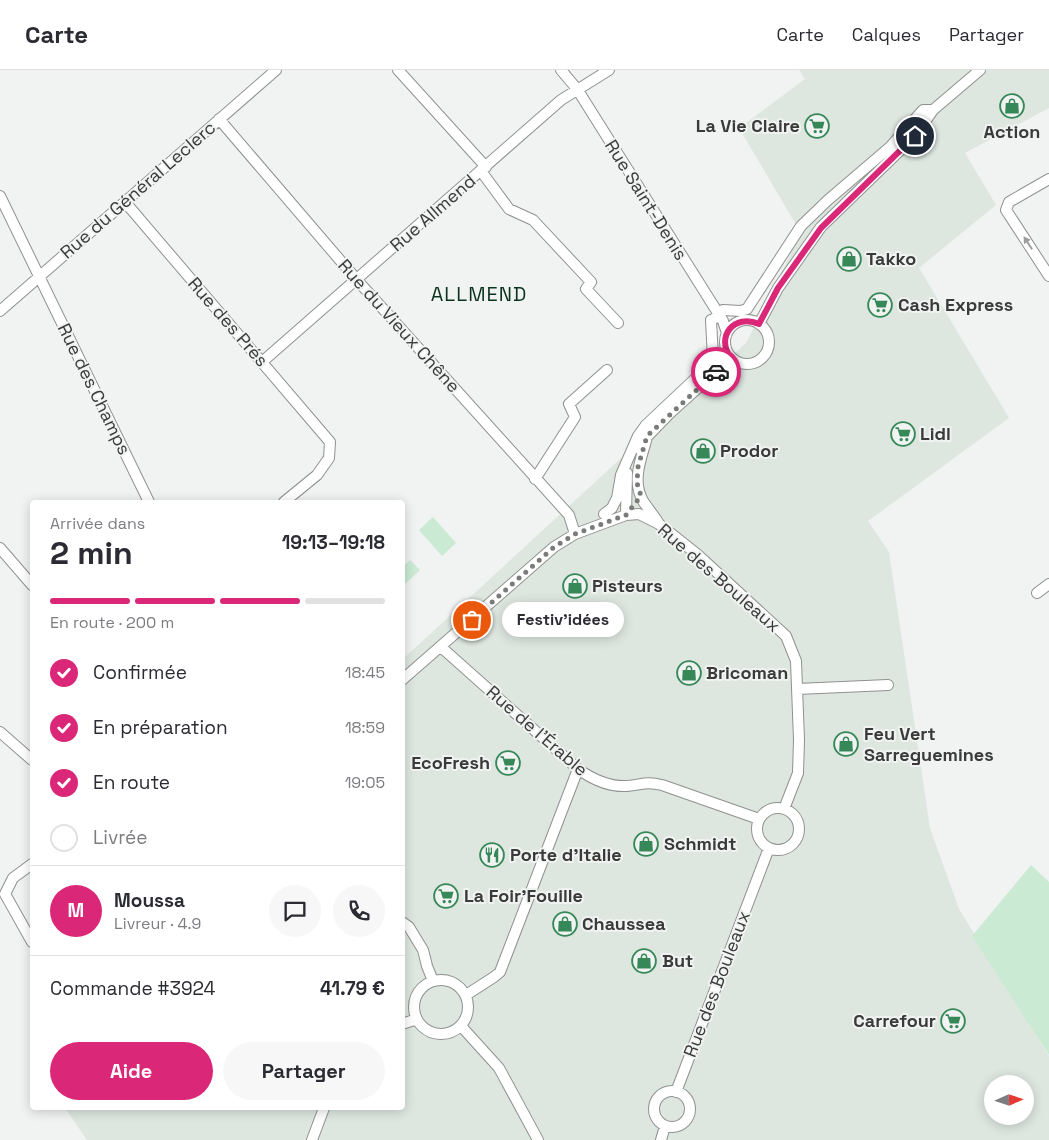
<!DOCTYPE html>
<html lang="fr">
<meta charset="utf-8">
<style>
body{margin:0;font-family:"Space Grotesk",sans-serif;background:#f7f7f7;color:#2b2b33;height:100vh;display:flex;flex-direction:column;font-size:19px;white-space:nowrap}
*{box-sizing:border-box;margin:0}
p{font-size:16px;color:#7c7c81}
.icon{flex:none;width:28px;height:28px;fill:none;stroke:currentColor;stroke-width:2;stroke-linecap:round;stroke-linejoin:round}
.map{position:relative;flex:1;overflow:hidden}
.panel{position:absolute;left:30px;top:430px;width:375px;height:610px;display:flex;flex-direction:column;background:#fff;border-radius:5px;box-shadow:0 2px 12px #0003}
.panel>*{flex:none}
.needle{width:32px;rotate:87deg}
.controls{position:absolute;left:984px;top:1005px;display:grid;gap:10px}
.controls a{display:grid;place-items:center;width:50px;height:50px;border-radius:50%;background:#fff;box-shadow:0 2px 12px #0003;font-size:25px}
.pin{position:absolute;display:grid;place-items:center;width:42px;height:42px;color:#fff;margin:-21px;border:2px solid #fff;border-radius:50%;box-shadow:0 1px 5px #0007}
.courier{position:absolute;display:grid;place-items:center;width:50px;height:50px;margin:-25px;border:4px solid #db2777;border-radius:50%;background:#fff;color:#222;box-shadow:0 1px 6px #0007}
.bubble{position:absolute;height:35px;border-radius:18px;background:#fff;box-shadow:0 2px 12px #0003;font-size:16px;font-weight:600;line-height:35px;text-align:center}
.head em{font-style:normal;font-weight:600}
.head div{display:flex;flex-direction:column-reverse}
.head{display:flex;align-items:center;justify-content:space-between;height:85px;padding:0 20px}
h1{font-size:32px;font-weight:600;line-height:38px}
.bar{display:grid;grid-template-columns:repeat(4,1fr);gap:8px 5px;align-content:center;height:60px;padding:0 20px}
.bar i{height:6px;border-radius:4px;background:#e1e1e2}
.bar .on{background:#db2777}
.bar p{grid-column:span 4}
.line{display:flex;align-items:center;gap:12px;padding:0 20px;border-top:1px solid #e1e1e2}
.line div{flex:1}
.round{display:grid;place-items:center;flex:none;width:52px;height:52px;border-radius:26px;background:#f7f7f7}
ol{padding:0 20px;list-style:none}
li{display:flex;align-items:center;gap:15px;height:55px}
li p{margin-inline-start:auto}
li .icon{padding:5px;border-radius:50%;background:#db2777;color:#fff;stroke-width:4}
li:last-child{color:#7c7c81}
li i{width:28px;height:28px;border:2px solid #e1e1e2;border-radius:50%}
.button{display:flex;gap:10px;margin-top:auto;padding:10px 20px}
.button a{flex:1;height:58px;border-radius:30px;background:#db2777;color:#fff;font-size:20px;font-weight:600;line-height:58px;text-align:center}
.button a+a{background:#f7f7f7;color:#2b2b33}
header{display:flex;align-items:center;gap:30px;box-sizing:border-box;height:70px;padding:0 25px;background:#fff;border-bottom:1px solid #e1e1e2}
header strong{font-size:24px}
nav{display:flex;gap:28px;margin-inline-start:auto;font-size:18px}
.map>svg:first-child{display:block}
.built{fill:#dde7e0;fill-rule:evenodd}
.green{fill:#caead4}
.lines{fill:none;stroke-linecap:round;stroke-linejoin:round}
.street-casing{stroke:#8f918f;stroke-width:12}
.street{stroke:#fff;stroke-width:10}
.oneway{fill:#9c9c9c}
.done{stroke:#797b79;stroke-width:5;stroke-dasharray:0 9}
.route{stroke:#db2777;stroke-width:6}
.labels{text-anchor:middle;stroke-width:4;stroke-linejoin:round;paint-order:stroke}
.poi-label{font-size:18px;font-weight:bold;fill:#393a39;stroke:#f0f3f1;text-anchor:start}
.street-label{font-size:18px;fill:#393a39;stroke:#f0f3f1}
.quarter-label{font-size:20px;letter-spacing:1px;fill:#0a321c;stroke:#f0f3f1}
</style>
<header>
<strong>Carte</strong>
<nav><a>Carte</a><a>Calques</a><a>Partager</a></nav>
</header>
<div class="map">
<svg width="1049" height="1070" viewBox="0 0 1049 1070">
<rect width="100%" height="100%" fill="#f0f3f1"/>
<path class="built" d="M799 0H1049V38L965 83 996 135 919 198 1009 348 868 451 889 482 930 758 959 839 1049 986V1070H87L65 1038H402L403 589 746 273 801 163 739 58 805 9ZM992 1014H1025V1046H992Z"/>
<path class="green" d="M433 447 456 473 442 486 419 460Z
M410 490 420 500 403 516V497Z
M1031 795 1049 812V985L972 866Z"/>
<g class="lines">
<g class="street-casing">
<path id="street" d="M398 0 486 97
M561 0 577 19 723 251 727 263
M219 49 357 210 569 445 575 464
M481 101 509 139 533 150 591 212 586 219 618 253
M1049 109 1009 132 1006 140 1049 206
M0 126 149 432
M125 132 330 372 329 388 317 405 284 432
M0 241 276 0
M725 272a22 22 0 1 1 44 0a22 22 0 1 1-44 0Z
M759 254 778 218 821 157 915 66 933 40 980 0
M262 292 561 30 609 0
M647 367C642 387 631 410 643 431 648 439 654 445 659 454
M636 378 670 343 731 288
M535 409 575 347 569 334 607 300
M604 444 612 438 617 428 621 405 638 366 646 355 698 306 713 288 711 250 720 246 723 240 741 241 747 239 801 156 828 130 890 77 923 40H933
M626 445 627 403
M0 478 32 515
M1037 523 1049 514
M441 577 578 699C592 709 608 717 627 716 642 715 645 711 662 715L759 749
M402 610 554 477 575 464 626 445 639 444 659 454 698 485 786 566 796 591 799 670 798 703 784 739
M797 619 888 615
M0 662 32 690
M757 759a21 21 0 1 1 42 0a21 21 0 1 1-42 0Z
M32 794 13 808 5 824 32 872
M402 852 409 857 423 880 427 896 433 911
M414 937a27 27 0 1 1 54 0a27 27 0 1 1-54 0Z
M466 925 494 907 500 902 578 699
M402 954 417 949
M461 956 499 998 538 1070
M654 1039a18 18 0 1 1 36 0a18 18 0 1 1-36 0Z
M676 1022 769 778
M312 1070 324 1038
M661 1070 665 1056"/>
</g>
<use href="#street" class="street"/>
</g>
<defs><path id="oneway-solid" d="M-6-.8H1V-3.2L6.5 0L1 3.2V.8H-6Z" transform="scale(1.25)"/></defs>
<use class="oneway" href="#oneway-solid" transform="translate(1028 173) rotate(-123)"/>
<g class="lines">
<path class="done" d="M472 550 554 477 575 464 626 445 641 426 637 413 638 397 647 366 716 302"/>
<path class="route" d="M716 302 731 288C715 267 734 243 759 254L778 218 821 158 915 66"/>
</g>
<defs>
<g id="shop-ring" transform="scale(1.25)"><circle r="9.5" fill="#f0f3f1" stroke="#368859" stroke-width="1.5"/><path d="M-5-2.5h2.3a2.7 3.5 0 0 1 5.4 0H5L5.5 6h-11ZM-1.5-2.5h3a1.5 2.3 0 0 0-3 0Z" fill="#368859"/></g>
<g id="supermarket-ring" transform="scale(1.25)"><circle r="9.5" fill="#f0f3f1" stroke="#368859" stroke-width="1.5"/><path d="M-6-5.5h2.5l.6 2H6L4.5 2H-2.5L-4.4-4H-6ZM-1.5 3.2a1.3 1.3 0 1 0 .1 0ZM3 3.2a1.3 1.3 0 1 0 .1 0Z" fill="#368859"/></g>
<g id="restaurant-ring" transform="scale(1.25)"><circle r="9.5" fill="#f0f3f1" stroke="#368859" stroke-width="1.5"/><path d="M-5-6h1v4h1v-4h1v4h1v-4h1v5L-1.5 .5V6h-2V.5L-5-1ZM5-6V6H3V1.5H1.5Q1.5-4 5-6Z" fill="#368859"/></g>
</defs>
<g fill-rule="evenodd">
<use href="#shop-ring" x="1012" y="36"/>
<use href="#supermarket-ring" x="817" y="56"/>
<use href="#shop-ring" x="849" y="189"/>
<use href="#supermarket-ring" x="880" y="235"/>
<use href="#supermarket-ring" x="903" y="364"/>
<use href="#shop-ring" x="703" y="381"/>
<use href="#shop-ring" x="575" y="516"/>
<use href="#shop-ring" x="689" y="603"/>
<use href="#shop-ring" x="846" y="674"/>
<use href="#supermarket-ring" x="508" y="693"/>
<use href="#shop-ring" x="646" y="774"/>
<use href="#restaurant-ring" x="492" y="785"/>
<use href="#supermarket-ring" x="446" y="826"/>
<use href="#shop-ring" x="565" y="854"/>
<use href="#shop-ring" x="644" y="891"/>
<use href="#supermarket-ring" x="953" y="951"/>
</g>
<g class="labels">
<g class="poi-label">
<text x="800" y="62" text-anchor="end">La Vie Claire</text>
<text x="1012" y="68" text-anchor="middle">Action</text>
<text x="866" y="195">Takko</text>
<text x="898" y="241">Cash Express</text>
<text x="920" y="370">Lidl</text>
<text x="720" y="387">Prodor</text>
<text x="592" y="522">Pisteurs</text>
<text x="706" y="609">Bricoman</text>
<text x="864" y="670">Feu Vert<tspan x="864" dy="21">Sarreguemines</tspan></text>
<text x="490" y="699" text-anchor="end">EcoFresh</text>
<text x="664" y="780">Schmidt</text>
<text x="510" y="791">Porte d'Italie</text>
<text x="464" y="832">La Foir'Fouille</text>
<text x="582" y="860">Chaussea</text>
<text x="662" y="897">But</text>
<text x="936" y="957" text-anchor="end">Carrefour</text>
</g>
<g class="street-label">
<text transform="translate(138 120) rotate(-41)" y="6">Rue du Général Leclerc</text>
<text transform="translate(646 130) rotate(58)" y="6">Rue Saint-Denis</text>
<text transform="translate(433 143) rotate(-41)" y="6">Rue Allmend</text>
<text transform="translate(228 252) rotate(49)" y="6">Rue des Prés</text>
<text transform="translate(399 256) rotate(48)" y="6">Rue du Vieux Chêne</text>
<text transform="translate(94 319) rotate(64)" y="6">Rue des Champs</text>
<text transform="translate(719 508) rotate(41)" y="6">Rue des Bouleaux</text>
<text transform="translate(537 661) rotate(41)" y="6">Rue de l'Érable</text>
<text transform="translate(717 914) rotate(-69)" y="6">Rue des Bouleaux</text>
</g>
<g class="quarter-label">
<text x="479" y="231">ALLMEND</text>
</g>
</g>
</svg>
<div class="controls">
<a><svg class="needle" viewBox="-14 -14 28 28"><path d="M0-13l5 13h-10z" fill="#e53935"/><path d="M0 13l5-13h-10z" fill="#7c7c81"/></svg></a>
</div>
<div class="pin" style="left:472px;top:550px;background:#ea580c"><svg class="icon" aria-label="bag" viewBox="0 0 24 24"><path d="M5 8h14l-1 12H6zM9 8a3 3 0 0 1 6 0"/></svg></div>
<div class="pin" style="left:915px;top:66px;background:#1f2937"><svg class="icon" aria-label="home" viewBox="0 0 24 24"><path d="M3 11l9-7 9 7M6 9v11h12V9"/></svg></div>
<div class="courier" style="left:716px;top:302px"><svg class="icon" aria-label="car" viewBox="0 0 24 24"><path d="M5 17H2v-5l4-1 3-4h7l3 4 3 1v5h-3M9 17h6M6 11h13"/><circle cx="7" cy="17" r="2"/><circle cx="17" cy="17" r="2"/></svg></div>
<div class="bubble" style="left:502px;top:532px;width:122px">Festiv'idées</div>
<section class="panel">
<div class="head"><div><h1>2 min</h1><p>Arrivée dans</p></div><em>19:13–19:18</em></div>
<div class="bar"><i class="on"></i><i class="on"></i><i class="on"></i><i></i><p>En route · 200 m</p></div>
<ol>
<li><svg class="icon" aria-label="check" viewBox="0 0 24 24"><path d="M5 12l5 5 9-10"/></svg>Confirmée<p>18:45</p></li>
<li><svg class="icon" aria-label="check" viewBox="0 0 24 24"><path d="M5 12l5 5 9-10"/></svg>En préparation<p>18:59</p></li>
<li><svg class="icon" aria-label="check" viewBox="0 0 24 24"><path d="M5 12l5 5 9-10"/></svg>En route<p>19:05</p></li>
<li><i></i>Livrée</li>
</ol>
<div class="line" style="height:90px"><b class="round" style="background:#db2777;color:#fff">M</b><div><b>Moussa</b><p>Livreur · 4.9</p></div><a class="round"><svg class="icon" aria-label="chat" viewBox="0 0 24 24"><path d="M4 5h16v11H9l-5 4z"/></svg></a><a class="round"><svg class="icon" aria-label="phone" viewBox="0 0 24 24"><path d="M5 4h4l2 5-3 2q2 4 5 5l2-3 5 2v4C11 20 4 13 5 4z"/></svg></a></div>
<div class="line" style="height:65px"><div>Commande #3924</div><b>41.79 €</b></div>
<div class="button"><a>Aide</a><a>Partager</a></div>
</section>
</div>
